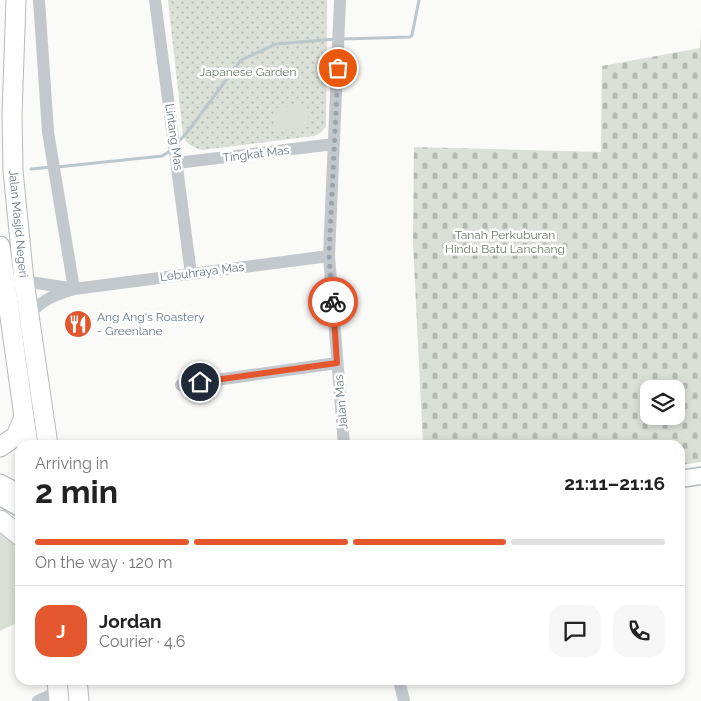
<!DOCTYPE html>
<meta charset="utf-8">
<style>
body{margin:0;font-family:Raleway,sans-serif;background:#f6f6f6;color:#222;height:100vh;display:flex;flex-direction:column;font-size:19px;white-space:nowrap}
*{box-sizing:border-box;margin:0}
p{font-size:16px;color:#767676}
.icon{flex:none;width:28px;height:28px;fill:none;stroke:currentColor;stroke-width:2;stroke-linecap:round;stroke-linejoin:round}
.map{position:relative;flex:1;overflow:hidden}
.side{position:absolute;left:15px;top:440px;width:670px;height:245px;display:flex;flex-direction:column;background:#fff;border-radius:15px;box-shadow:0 2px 8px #0003}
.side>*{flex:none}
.controls{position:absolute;left:640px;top:380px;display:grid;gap:10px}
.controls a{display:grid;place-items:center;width:45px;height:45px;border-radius:10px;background:#fff;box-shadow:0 2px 8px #0003;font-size:25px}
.pin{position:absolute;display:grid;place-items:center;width:42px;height:42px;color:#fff;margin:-21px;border:2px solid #fff;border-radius:50%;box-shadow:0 1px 5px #0007}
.courier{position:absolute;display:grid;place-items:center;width:50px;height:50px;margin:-25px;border:4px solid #e4572e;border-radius:50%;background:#fff;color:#222;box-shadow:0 1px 6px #0007}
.summary em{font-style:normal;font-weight:700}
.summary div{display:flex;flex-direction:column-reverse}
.summary{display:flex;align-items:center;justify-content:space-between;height:85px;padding:0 20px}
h1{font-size:32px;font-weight:700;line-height:38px}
.bar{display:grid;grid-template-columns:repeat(4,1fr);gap:8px 5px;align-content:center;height:60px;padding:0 20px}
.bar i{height:6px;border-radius:4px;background:#e0e0e0}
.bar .current{background:#e4572e}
.bar p{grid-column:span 4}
.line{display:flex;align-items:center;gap:12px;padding:0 20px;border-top:1px solid #e0e0e0}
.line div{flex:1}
.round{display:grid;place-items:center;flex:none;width:52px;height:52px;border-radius:15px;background:#f6f6f6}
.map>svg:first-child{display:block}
.grass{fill:url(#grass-dots)}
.cemetery{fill:url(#cemetery-stones);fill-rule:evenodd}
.pitch{fill:#dadfd7}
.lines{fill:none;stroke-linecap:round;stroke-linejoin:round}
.stream{stroke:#bbc7cb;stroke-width:3}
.major-casing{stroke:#b5babe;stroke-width:19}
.highway-casing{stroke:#b4b9bd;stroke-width:21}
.minor{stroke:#c3c8cc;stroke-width:12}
.major{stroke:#fff;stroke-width:16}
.highway{stroke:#fff;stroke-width:19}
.done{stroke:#99a4ac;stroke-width:5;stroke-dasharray:0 9}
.route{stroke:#e4572e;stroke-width:6}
.labels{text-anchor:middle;stroke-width:5;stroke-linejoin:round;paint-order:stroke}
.park-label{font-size:12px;fill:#687a64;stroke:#fff}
.street-label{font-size:12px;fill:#657683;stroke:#fff}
.poi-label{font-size:12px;fill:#657683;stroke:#fff;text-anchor:start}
</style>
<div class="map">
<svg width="701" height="701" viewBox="0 0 701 701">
<defs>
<pattern id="grass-dots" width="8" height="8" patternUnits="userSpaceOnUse" patternTransform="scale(1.25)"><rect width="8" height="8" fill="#dadfd7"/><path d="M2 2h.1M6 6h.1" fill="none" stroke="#b4b9b4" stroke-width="1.8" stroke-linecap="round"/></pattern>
<pattern id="cemetery-stones" width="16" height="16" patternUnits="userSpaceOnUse" patternTransform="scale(1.25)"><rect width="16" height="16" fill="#dadfd7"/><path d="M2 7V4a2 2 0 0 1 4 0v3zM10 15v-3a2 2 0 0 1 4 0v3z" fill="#b4b9b4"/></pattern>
</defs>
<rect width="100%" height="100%" fill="#fafaf8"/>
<path class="grass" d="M168 0H327L326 126C323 131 320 134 314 136L202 150C192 147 187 145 183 135Z"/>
<path class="cemetery" d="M701 30V462L680 465V445H423L413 242 414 147 601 152 602 66 700 48ZM649 389H676V416H649Z"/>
<path class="pitch" d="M307 105 309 127 276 131 273 108Z
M0 533C22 551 20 548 20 576L15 577 17 586H20V621L0 631Z"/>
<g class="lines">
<path class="stream" d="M342 39 410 37 412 35 419 0
M177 143 186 134 241 60 276 44 336 39
M57 167 162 156 167 153 171 150
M31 169 51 167"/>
<g class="major-casing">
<path id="major" d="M680 479 701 476
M0 497 20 508"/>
</g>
<g class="highway-casing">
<g id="highway">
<path id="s1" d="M16 0 12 114 13 171 24 281 48 445"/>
<path d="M0 246 28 445"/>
<path d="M0 447 16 436 24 417"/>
<path d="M0 484 20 495"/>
<path d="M0 520 20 536"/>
<path d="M57 680 59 701"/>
<path d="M77 680 79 701"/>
</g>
</g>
<path class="minor" d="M39 0 48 132 74 289
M155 0 191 274
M340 0 329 256 344 445
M177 163 334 144
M24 281 69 288
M29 314C45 298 53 296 74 289L329 256
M181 385 337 363
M399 680 404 701
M38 701 58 692"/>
<use href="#major" class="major"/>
<use href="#highway" class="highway"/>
</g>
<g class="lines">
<path class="done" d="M333 302 329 256 338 68"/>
<path class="route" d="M200 382 337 363 333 302"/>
</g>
<defs>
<g id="restaurant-disc" transform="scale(1.4375)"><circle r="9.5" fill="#e4572e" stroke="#fff"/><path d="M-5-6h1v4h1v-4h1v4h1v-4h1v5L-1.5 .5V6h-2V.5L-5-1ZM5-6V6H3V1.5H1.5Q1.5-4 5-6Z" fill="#fff"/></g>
</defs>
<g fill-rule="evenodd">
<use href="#restaurant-disc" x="78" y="324"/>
</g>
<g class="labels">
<g class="park-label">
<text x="248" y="76">Japanese Garden</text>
<text x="505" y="239">Tanah Perkuburan<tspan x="505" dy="14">Hindu Batu Lanchang</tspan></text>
</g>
<g class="street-label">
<text transform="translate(174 137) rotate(82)" y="4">Lintang Mas</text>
<text transform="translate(256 154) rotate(-7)" y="4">Tingkat Mas</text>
<text dy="4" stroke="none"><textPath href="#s1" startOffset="224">Jalan Masjid Negeri</textPath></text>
<text transform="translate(202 272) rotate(-7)" y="4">Lebuhraya Mas</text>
<text transform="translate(341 402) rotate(-95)" y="4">Jalan Mas</text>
</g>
<g class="poi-label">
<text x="97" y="321">Ang Ang's Roastery<tspan x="97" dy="14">- Greenlane</tspan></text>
</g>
</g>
</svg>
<div class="controls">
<a><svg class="icon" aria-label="layers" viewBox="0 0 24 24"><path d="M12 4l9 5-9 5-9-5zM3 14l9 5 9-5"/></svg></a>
</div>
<div class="pin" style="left:338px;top:68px;background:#ea580c"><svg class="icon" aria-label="bag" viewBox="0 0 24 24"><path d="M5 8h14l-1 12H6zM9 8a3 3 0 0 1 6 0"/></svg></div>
<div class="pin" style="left:200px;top:382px;background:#1f2937"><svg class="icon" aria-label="home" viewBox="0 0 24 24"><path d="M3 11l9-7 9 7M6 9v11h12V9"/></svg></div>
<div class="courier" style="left:333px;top:302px"><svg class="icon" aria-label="bike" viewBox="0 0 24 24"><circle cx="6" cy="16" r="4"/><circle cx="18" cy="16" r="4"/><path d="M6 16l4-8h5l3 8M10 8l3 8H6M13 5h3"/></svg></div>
<section class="side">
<div class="summary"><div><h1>2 min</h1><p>Arriving in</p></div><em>21:11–21:16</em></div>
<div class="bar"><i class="current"></i><i class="current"></i><i class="current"></i><i></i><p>On the way · 120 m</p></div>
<div class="line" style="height:90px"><b class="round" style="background:#e4572e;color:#fff">J</b><div><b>Jordan</b><p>Courier · 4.6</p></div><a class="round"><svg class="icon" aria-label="chat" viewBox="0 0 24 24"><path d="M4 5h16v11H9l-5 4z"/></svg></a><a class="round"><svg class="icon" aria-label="phone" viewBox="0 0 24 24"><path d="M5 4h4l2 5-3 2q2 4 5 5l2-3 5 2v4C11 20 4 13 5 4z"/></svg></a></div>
</section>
</div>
